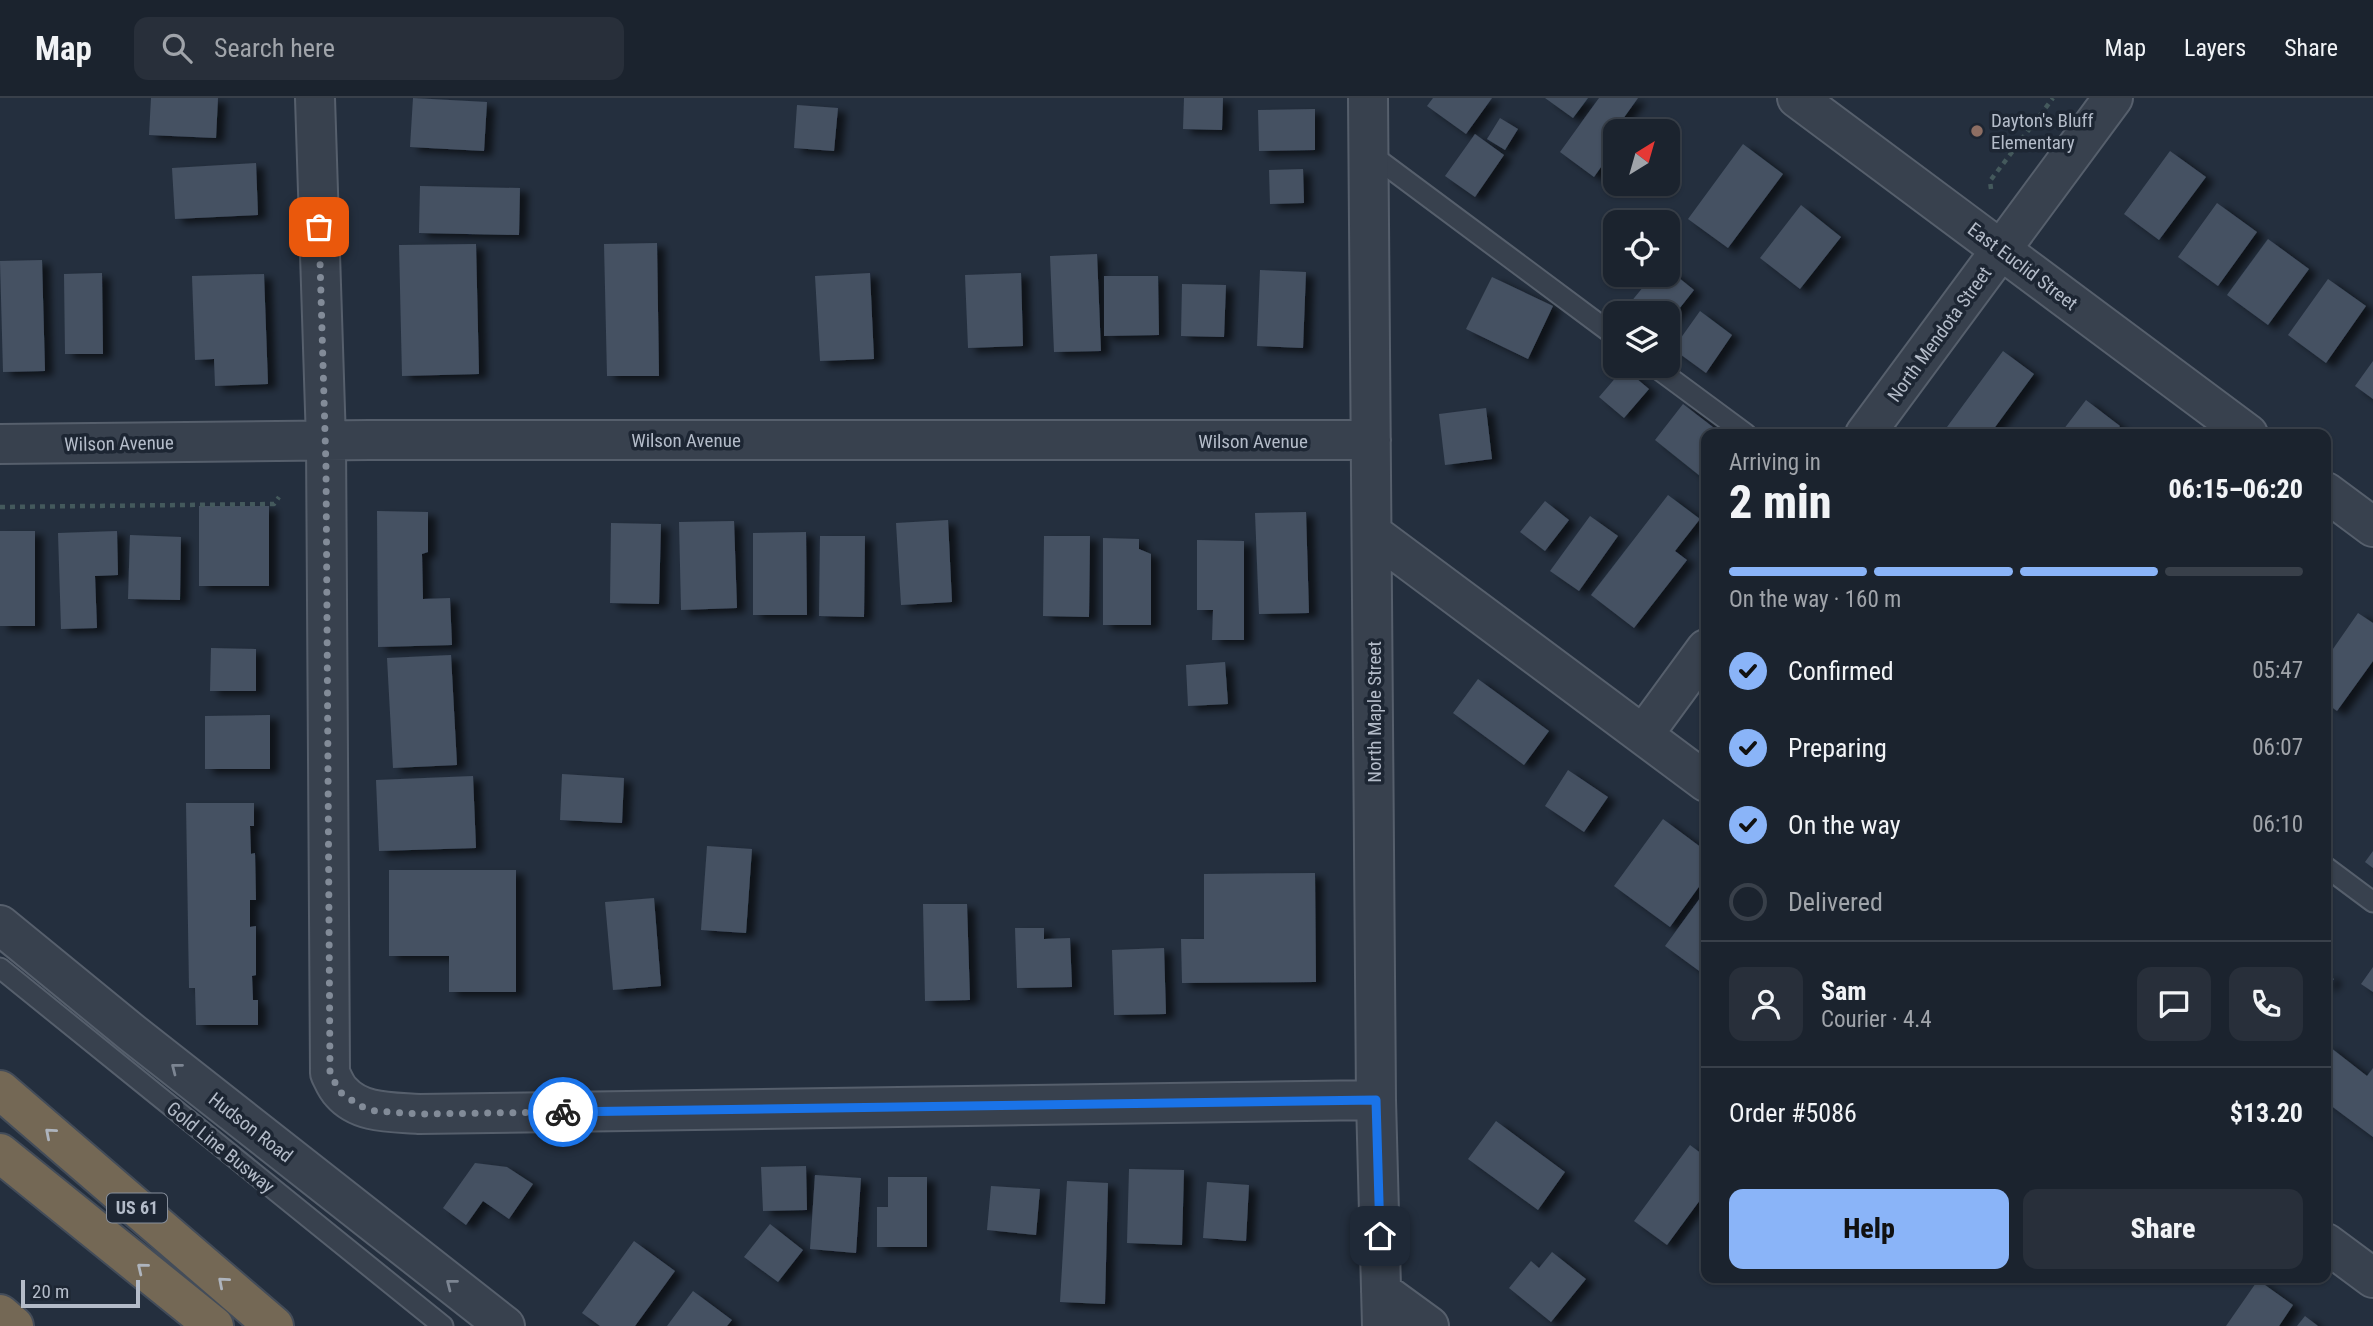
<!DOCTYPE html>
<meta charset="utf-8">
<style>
body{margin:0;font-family:"Roboto Condensed",sans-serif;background:#282f3a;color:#f1f3f6;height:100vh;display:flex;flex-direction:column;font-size:26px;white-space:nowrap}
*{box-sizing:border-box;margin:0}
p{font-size:23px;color:#a0a4aa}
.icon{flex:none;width:38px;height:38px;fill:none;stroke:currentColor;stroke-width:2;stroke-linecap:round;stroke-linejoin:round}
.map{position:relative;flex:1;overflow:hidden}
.side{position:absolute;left:1701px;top:331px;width:630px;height:854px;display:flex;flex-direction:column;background:#1b232e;border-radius:14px;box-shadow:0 2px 5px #0004,0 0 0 2px #39404a}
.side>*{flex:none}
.needle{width:46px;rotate:37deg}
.buttons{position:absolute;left:1603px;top:21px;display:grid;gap:14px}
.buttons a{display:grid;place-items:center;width:77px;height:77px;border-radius:14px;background:#1b232e;box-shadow:0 2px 5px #0004,0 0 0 2px #39404a;font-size:35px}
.scale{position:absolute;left:21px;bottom:18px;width:119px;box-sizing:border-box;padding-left:7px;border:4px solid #b4bcc9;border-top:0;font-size:19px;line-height:24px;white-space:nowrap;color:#b4bcc9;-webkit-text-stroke:5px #1d2633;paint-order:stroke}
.pin{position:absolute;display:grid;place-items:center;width:60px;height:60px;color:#fff;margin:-30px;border-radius:14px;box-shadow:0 4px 10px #0006}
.courier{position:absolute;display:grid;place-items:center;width:70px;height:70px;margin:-35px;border:5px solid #1a73e8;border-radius:50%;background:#fff;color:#222;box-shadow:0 2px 9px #0007}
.head em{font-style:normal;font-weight:800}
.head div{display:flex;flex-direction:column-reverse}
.head{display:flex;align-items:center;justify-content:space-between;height:119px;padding:0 28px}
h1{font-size:46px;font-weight:800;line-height:52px}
.bar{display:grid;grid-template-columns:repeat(4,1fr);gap:10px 7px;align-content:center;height:84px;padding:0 28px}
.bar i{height:9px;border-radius:5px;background:#39404a}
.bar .current{background:#8ab4f8}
.bar p{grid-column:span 4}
.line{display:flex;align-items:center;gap:18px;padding:0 28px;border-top:2px solid #39404a}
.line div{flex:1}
.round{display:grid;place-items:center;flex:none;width:74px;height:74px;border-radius:14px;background:#282f3a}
ol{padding:0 28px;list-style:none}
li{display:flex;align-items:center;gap:21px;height:77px}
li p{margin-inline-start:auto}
li .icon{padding:7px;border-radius:50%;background:#8ab4f8;color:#111;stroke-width:4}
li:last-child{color:#a0a4aa}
li i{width:38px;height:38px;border:4px solid #39404a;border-radius:50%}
.button{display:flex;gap:14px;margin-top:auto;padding:14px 28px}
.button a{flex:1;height:80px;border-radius:14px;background:#8ab4f8;color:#111;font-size:28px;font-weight:800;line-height:80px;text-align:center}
.button a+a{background:#282f3a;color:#f1f3f6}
header{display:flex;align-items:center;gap:42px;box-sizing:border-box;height:98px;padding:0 35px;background:#1b232e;border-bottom:2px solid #39404a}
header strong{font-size:33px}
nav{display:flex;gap:38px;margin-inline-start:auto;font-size:24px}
.search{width:490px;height:63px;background:#282f3a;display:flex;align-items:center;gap:18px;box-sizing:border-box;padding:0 24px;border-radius:14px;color:#a0a4aa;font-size:26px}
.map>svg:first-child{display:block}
.building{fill:#455162;filter:url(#shadow)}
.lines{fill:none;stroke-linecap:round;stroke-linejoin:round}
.service-casing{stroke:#565f6c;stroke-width:23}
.minor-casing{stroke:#565f6c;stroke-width:42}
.tertiary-casing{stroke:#565f6c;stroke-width:42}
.motorway-casing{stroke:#434c59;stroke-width:42}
.path{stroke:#44595c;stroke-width:4.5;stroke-dasharray:5 5;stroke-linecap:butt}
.service{stroke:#38414e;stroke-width:19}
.minor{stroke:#38414e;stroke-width:38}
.tertiary{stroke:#38414e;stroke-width:38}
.motorway{stroke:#746855;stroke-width:38}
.oneway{stroke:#7c8592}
.oneway2{stroke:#aeb4bd}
.done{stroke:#828b98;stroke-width:7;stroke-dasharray:0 12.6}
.route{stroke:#1a73e8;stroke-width:9}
.education-dot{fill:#8d6e63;stroke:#1d2633;stroke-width:2.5}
.labels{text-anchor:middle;stroke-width:7;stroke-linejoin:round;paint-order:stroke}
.shield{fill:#1d2633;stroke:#878f9c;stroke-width:2}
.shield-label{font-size:18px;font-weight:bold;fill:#b4bcc9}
.poi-label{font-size:19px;fill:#b4bcc9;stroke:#1d2633;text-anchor:start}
.street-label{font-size:19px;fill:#b4bcc9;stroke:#1d2633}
</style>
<header>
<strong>Map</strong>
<div class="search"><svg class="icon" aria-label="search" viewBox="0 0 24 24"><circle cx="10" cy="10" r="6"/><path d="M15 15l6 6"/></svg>Search here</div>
<nav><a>Map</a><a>Layers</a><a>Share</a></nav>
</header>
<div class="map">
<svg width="2373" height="1228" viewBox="0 0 2373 1228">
<defs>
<filter id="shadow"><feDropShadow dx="8" dy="4.5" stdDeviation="3.5" flood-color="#0009"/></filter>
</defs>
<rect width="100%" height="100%" fill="#242f3e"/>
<path class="building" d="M151 0H218L216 40 149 37Z
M413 0 487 4 484 53 410 49Z
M1184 0H1223L1222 32 1183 31Z
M1433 0H1492L1466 36 1427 8Z
M1545 0H1588L1573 20Z
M1599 0H1638L1620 25 1628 31 1627 33H1615V49L1594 79 1560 54Z
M797 7 838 10 834 53 794 50Z
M1315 11V52L1259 53 1258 12Z
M1500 20 1518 31 1505 52 1487 41Z
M1475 36 1504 57 1475 99 1445 78Z
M1743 46 1783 76 1728 150 1688 121Z
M2170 53 2206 79 2159 142 2124 116Z
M256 65 258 117 175 121 172 70Z
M1303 71 1304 105 1270 106 1269 72Z
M420 88 520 90 519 137 419 135Z
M2217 105 2257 134 2218 188 2178 159Z
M1801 107 1841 139 1800 191 1760 160Z
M2268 141 2309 171 2268 227 2227 197Z
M657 145 659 278H607L604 146Z
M476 146 479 276 402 278 399 147Z
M1097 156 1101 253 1054 254 1050 158Z
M42 162 45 273 3 274 0 163Z
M1668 171 1694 192 1668 225V215H1643L1630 205 1653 177H1668Z
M1260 172 1306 174 1303 250 1257 248Z
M102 175 103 256H65L64 176Z
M870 175 874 261 820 263 815 178Z
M1021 175 1023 248 968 250 965 177Z
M264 176 268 286 215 288 214 261 195 262 192 178Z
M1104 178H1158L1159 237 1104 238Z
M1492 179 1553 208 1528 261 1466 231Z
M2328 181 2366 208 2326 265 2288 237Z
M1182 186 1226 187 1224 239 1181 238Z
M1700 213 1732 237 1706 275 1673 251Z
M2003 253 2034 276 1990 336H1956L1947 329Z
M2373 263V301L2355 288Z
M1624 270 1649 291 1624 320 1599 299Z
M2086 302 2120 328 2114 336H2060Z
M1683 306 1722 336H1706V374L1704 372 1700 378 1655 342Z
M1486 310 1492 361 1445 367 1439 316Z
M1668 397 1700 421 1675 453 1687 462 1634 530 1591 497Z
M1545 403 1569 422 1545 453 1520 434Z
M199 408H269V488H199Z
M377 413 428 414V454L422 456 423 501 450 500 452 547 378 549Z
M1306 414 1309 515 1259 516 1255 415Z
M1590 418 1618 438 1579 493 1550 473Z
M948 422 952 504 901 507 896 425Z
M734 423 737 510 681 512 679 424Z
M611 425 661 426 659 506 610 505Z
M0 433H35V528H0Z
M117 433 118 477 95 478 97 530 61 531 58 435Z
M806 434 807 517H753V435Z
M130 437 181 439 180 502 128 501Z
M820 438H865L864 519 819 518Z
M1044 438H1090L1089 519 1043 518Z
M1103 440 1139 441V451L1151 456V527H1103Z
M1197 442 1244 443V542H1212L1213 512H1197Z
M2358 515 2373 525V563L2337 613 2326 605V561Z
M211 550 256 551V593H210Z
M451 557 457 667 393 670 387 560Z
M1225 564 1228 606 1188 608 1186 567Z
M1478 581 1549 633 1524 667 1453 615Z
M270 617V671H205V618Z
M1568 672 1608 699 1584 734 1545 708Z
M562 676 624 680 622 725 560 722Z
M473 678 476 750 379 753 376 682Z
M186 705H254V728H250L251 756 255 755 256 802H250V829L256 828V877L252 878 253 902H258V927H196L195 890H189Z
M1663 721 1706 753V779L1670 829 1614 788Z
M707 748 752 751 746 835 701 832Z
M2373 753V770L2365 764Z
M389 772H516V894H449V858H389Z
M1315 775 1316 884 1182 885 1181 841H1204V776Z
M1706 792V878L1665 848Z
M654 800 661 888 613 892 605 804Z
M923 806H967L970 902 925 903Z
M1015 830H1044V841L1070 840 1072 889 1017 890Z
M1164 850 1166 916 1114 917 1112 852Z
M2373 869V894L2361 886Z
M2326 875 2334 881 2326 891Z
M2326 946 2367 978 2373 970V1039L2326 1004Z
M1496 1023 1565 1074 1538 1112 1468 1061Z
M1690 1047 1706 1059V1094L1667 1147 1634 1123Z
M475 1065 507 1069 533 1086 509 1121 483 1103 466 1127 443 1110Z
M806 1068 807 1112 763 1113 761 1069Z
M1129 1071 1184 1072 1182 1147 1127 1145Z
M815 1077 861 1080 856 1155 810 1151Z
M888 1079H927V1149H877V1109H888Z
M1067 1083 1108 1085 1105 1206 1060 1204Z
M1207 1084 1249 1087 1246 1143 1203 1140Z
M991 1088 1040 1091 1036 1137 987 1132Z
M770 1126 803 1152 778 1184 744 1159Z
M634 1143 675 1173 635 1228H600L582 1215Z
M1552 1154 1586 1181 1551 1224 1509 1190 1531 1163 1539 1170Z
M2258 1182 2293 1207 2279 1228H2226Z
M693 1193 732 1222 727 1228H667Z
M2305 1218 2318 1228H2297Z"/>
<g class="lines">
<g class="service-casing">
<path id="service" d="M1368 54 1615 238
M1654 268 1746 336
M2326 769 2373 804
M0 870 443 1228"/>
</g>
<g class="minor-casing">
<path id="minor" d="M315 0 326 343 330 975C333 981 336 989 341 994 360 1016 392 1014 419 1016L1376 1002
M1368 0 1376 1002 1382 1228
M1797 0 2248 336
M1865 336 2113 0
M0 346 369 342H1371
M2326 394 2373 429
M1372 435 1706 684
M1643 637 1706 551
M2326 1145 2373 1180
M1381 1193 1429 1228"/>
</g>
<g class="tertiary-casing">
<path id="tertiary" d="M0 827 132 935 505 1228"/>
</g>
<g class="motorway-casing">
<path id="motorway" d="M0 992 274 1228
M0 1055 214 1228
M0 1216 14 1228"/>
</g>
<path class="path" d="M1991 91 1990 83 2053 0
M0 409 274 406 279 399"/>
<use href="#service" class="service"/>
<use href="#minor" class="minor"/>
<use href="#tertiary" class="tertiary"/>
<use href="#motorway" class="motorway"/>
</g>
<defs><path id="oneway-chevron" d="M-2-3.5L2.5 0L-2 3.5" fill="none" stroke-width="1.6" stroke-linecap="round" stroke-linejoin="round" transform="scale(1.75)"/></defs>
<g class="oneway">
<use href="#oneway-chevron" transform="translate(176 970) rotate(-142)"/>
<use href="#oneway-chevron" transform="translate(451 1186) rotate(-142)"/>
</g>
<g class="oneway2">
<use href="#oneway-chevron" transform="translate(50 1035) rotate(-139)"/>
<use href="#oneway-chevron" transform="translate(142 1170) rotate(-141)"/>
<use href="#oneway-chevron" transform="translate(223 1184) rotate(-139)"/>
</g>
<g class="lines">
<path class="done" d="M319 129 326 369 330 975 340 994 360 1008 375 1013 419 1016 563 1014"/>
<path class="route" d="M563 1014 1376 1002 1380 1138"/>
</g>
<circle class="education-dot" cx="1977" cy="33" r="7"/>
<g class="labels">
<rect class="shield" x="107" y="1095.5" width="60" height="29" rx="5"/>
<g class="shield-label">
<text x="137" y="1116">US 61</text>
</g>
<g class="poi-label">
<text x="1991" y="29">Dayton's Bluff<tspan x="1991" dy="22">Elementary</tspan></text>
</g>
<g class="street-label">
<text transform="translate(2023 168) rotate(37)" y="7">East Euclid Street</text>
<text transform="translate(1939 236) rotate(-54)" y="7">North Mendota Street</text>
<text x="686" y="349">Wilson Avenue</text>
<text x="1253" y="350">Wilson Avenue</text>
<text transform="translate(119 345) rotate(-1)" y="7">Wilson Avenue</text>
<text transform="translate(1374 614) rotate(-90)" y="7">North Maple Street</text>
<text transform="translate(251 1029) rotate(38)" y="7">Hudson Road</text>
<text transform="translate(221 1049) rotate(39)" y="7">Gold Line Busway</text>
</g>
</g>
</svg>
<div class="buttons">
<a><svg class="needle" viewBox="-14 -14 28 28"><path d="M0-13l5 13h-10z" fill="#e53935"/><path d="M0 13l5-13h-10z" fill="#a0a4aa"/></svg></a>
<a><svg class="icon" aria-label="locate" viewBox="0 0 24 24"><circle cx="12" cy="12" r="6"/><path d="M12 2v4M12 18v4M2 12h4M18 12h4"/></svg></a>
<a><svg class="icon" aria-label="layers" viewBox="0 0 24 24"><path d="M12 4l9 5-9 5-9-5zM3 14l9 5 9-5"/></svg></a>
</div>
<div class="scale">20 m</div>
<div class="pin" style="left:319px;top:129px;background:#ea580c"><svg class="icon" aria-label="bag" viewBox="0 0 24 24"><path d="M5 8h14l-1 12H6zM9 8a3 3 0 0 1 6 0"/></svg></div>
<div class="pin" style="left:1380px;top:1138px;background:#1f2937"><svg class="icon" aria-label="home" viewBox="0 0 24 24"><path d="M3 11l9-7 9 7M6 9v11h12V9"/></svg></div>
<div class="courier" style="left:563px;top:1014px"><svg class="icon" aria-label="bike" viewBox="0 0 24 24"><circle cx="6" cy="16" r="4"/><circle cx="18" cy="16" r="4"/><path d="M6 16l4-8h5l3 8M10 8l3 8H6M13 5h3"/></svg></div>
<section class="side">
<div class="head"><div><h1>2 min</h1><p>Arriving in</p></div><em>06:15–06:20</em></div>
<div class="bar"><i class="current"></i><i class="current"></i><i class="current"></i><i></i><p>On the way · 160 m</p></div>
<ol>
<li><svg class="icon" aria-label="check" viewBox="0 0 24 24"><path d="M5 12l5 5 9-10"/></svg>Confirmed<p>05:47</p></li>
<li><svg class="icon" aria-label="check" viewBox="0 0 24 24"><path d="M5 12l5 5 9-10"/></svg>Preparing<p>06:07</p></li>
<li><svg class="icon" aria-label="check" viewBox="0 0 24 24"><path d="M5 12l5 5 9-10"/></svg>On the way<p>06:10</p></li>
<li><i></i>Delivered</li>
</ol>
<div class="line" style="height:126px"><a class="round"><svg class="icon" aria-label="person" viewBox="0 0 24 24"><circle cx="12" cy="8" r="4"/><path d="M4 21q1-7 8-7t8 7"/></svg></a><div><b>Sam</b><p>Courier · 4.4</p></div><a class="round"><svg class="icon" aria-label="chat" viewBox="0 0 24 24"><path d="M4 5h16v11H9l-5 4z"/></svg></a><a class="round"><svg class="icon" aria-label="phone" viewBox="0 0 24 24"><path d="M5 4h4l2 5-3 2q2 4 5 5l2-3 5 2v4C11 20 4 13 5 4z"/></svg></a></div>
<div class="line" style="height:91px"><div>Order #5086</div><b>$13.20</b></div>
<div class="button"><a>Help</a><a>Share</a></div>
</section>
</div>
